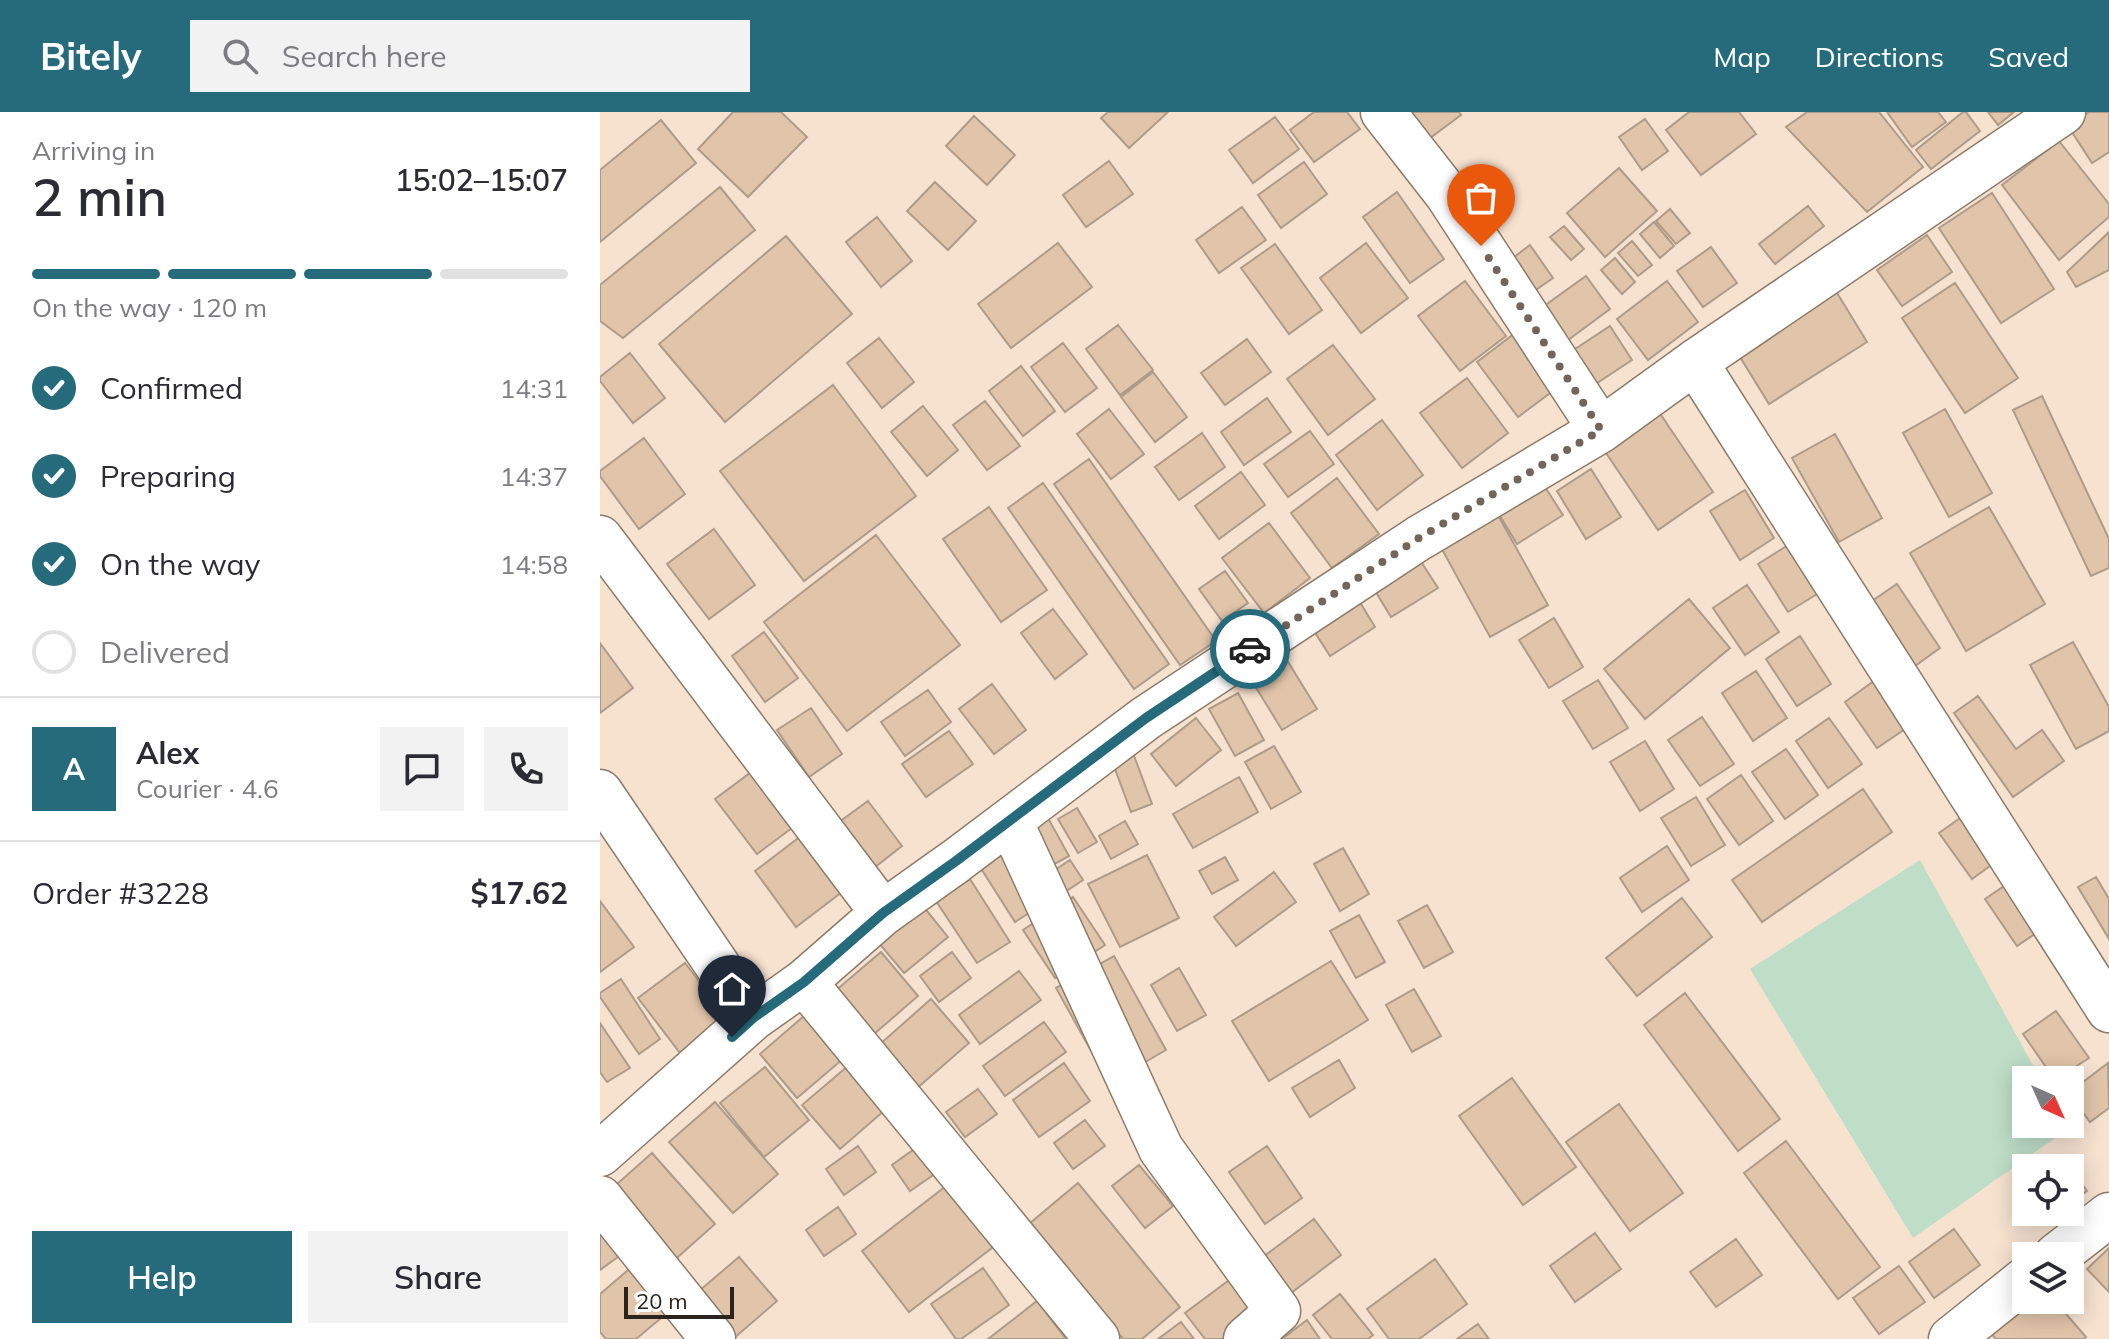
<!DOCTYPE html>
<meta charset="utf-8">
<style>
body{margin:0;font-family:Mulish,sans-serif;background:#f2f2f3;color:#2b2b33;height:100vh;display:flex;flex-direction:column;font-size:30px;white-space:nowrap}
*{box-sizing:border-box;margin:0}
p{font-size:26px;color:#7c7c81}
.icon{flex:none;width:44px;height:44px;fill:none;stroke:currentColor;stroke-width:2;stroke-linecap:round;stroke-linejoin:round}
.map{position:relative;flex:1;overflow:hidden}
.sheet{display:flex;flex-direction:column;background:#fff;width:600px}
.sheet>*{flex:none}
.needle{width:52px;rotate:135deg}
.controls{position:absolute;left:1412px;top:954px;display:grid;gap:16px}
.controls a{display:grid;place-items:center;width:72px;height:72px;border-radius:0px;background:#fff;box-shadow:0 4px 20px #0003;font-size:40px}
.scale{position:absolute;left:24px;bottom:20px;width:110px;box-sizing:border-box;padding-left:8px;border:4px solid #2b231c;border-top:0;font-size:22px;line-height:28px;white-space:nowrap;color:#2b231c;-webkit-text-stroke:6px #fff;paint-order:stroke}
.pin{position:absolute;display:grid;place-items:center;width:68px;height:68px;color:#fff;margin:-82px -34px;border-radius:50% 50% 50% 0;rotate:-45deg;box-shadow:0 0 8px #0007}
.pin .icon{rotate:45deg}
.courier{position:absolute;display:grid;place-items:center;width:80px;height:80px;margin:-40px;border:6px solid #266b7b;border-radius:50%;background:#fff;color:#222;box-shadow:0 2px 10px #0007}
.summary em{font-style:normal;font-weight:600}
.summary div{display:flex;flex-direction:column-reverse}
.summary{display:flex;align-items:center;justify-content:space-between;height:136px;padding:0 32px}
h1{font-size:52px;font-weight:600;line-height:60px}
.bar{display:grid;grid-template-columns:repeat(4,1fr);gap:12px 8px;align-content:center;height:96px;padding:0 32px}
.bar i{height:10px;border-radius:6px;background:#e1e1e2}
.bar .on{background:#266b7b}
.bar p{grid-column:span 4}
.line{display:flex;align-items:center;gap:20px;padding:0 32px;border-top:2px solid #e1e1e2}
.line div{flex:1}
.round{display:grid;place-items:center;flex:none;width:84px;height:84px;border-radius:0px;background:#f2f2f3}
ol{padding:0 32px;list-style:none}
li{display:flex;align-items:center;gap:24px;height:88px}
li p{margin-inline-start:auto}
li .icon{padding:8px;border-radius:50%;background:#266b7b;color:#fff;stroke-width:4}
li:last-child{color:#7c7c81}
li i{width:44px;height:44px;border:4px solid #e1e1e2;border-radius:50%}
.action{display:flex;gap:16px;margin-top:auto;padding:16px 32px}
.action a{flex:1;height:92px;border-radius:0px;background:#266b7b;color:#fff;font-size:32px;font-weight:600;line-height:92px;text-align:center}
.action a+a{background:#f2f2f3;color:#2b2b33}
header{display:flex;align-items:center;gap:48px;box-sizing:border-box;height:112px;padding:0 40px;background:#266b7b;color:#fff}
header strong{font-size:38px}
nav{display:flex;gap:44px;margin-inline-start:auto;font-size:28px}
.search{width:560px;height:72px;background:#f2f2f3;display:flex;align-items:center;gap:20px;box-sizing:border-box;padding:0 28px;border-radius:0px;color:#7c7c81;font-size:30px}
main{display:flex;flex:1;min-height:0}
.map>svg:first-child{display:block}
.green{fill:#bedec7}
.building{fill:#e1c5aa;stroke:#ae9b89;stroke-width:2}
.lines{fill:none;stroke-linecap:round;stroke-linejoin:round}
.minor-casing{stroke:#8d7b6a;stroke-width:47}
.minor{stroke:#fff;stroke-width:44}
.done{stroke:#72665b;stroke-width:8;stroke-dasharray:0 14.4}
.route{stroke:#266b7b;stroke-width:10}
</style>
<header>
<strong>Bitely</strong>
<div class="search"><svg class="icon" aria-label="search" viewBox="0 0 24 24"><circle cx="10" cy="10" r="6"/><path d="M15 15l6 6"/></svg>Search here</div>
<nav><a>Map</a><a>Directions</a><a>Saved</a></nav>
</header>
<main>
<section class="sheet">
<div class="summary"><div><h1>2 min</h1><p>Arriving in</p></div><em>15:02–15:07</em></div>
<div class="bar"><i class="on"></i><i class="on"></i><i class="on"></i><i></i><p>On the way · 120 m</p></div>
<ol>
<li><svg class="icon" aria-label="check" viewBox="0 0 24 24"><path d="M5 12l5 5 9-10"/></svg>Confirmed<p>14:31</p></li>
<li><svg class="icon" aria-label="check" viewBox="0 0 24 24"><path d="M5 12l5 5 9-10"/></svg>Preparing<p>14:37</p></li>
<li><svg class="icon" aria-label="check" viewBox="0 0 24 24"><path d="M5 12l5 5 9-10"/></svg>On the way<p>14:58</p></li>
<li><i></i>Delivered</li>
</ol>
<div class="line" style="height:144px"><b class="round" style="background:#266b7b;color:#fff">A</b><div><b>Alex</b><p>Courier · 4.6</p></div><a class="round"><svg class="icon" aria-label="chat" viewBox="0 0 24 24"><path d="M4 5h16v11H9l-5 4z"/></svg></a><a class="round"><svg class="icon" aria-label="phone" viewBox="0 0 24 24"><path d="M5 4h4l2 5-3 2q2 4 5 5l2-3 5 2v4C11 20 4 13 5 4z"/></svg></a></div>
<div class="line" style="height:104px"><div>Order #3228</div><b>$17.62</b></div>
<div class="action"><a>Help</a><a>Share</a></div>
</section>
<div class="map">
<svg width="1509" height="1227" viewBox="0 0 1509 1227">
<rect width="100%" height="100%" fill="#f7e2d0"/>
<path class="green" d="M1320 748 1441 968H1426V1012H1466L1468 1017 1313 1126 1150 857Z"/>
<path class="building" d="M133 0H181L207 25 148 85 98 37Z
M508 0H568L529 36 501 6Z
M714 0H747L760 17 714 50 690 18Z
M786 0H859L861 3 814 38Z
M1089 0H1139L1156 22 1101 63 1066 18Z
M1207 0H1279L1323 55 1267 100 1186 15Z
M1287 0H1338L1346 10 1312 35Z
M1363 0H1366L1380 19 1331 57 1316 38Z
M1388 0H1414L1398 13Z
M1489 0H1509V40L1492 51 1468 14Z
M374 4 415 43 387 73 346 34Z
M675 5 699 37 653 71 629 38Z
M1045 7 1068 39 1042 58 1019 25Z
M61 8 96 51 0 130V58Z
M1459 29 1509 92V105L1459 148 1402 73Z
M509 49 533 82 486 115 463 83Z
M704 50 727 82 681 116 658 83Z
M1019 56 1057 99 1005 145 967 101Z
M335 70 376 109 348 138 307 99Z
M120 75 155 118 23 226 0 209V173Z
M797 80 844 147 810 171 763 105Z
M1392 81 1454 177 1401 211 1339 116Z
M1208 94 1224 114 1175 152 1159 132Z
M642 95 666 128 619 161 596 128Z
M1070 97 1090 121 1076 132 1056 109Z
M277 105 312 149 281 175 246 130Z
M1054 110 1074 134 1060 146 1040 122Z
M964 114 984 137 971 148 950 125Z
M1509 120V158L1476 175 1467 160Z
M1327 123 1352 160 1302 194 1277 158Z
M186 124 252 202 125 310 59 232Z
M1032 129 1052 153 1038 164 1018 141Z
M458 131 492 175 411 236 378 192Z
M766 131 808 186 761 221 720 166Z
M675 132 722 198 689 222 641 156Z
M930 133 953 166 927 184 905 152Z
M1111 135 1137 171 1103 195 1077 159Z
M1015 146 1035 170 1022 182 1001 158Z
M986 164 1010 197 964 231 940 197Z
M865 169 906 224 860 259 818 204Z
M1067 169 1098 210 1048 248 1017 207Z
M1231 171 1267 230 1169 292 1132 232Z
M1355 171 1418 266 1365 301 1302 206Z
M518 213 553 258 520 283 486 237Z
M1010 214 1032 248 985 279 963 245Z
M923 215 965 270 918 305 877 250Z
M279 226 314 270 282 296 247 251Z
M647 227 671 260 625 293 601 261Z
M463 231 497 276 465 300 431 255Z
M733 233 775 287 728 323 687 267Z
M30 241 65 286 33 311 0 269V265Z
M421 254 455 299 423 324 389 279Z
M553 260 587 305 555 330 521 285Z
M867 266 908 321 862 356 820 301Z
M233 273 316 384 204 469 120 359Z
M1442 284 1509 427V456L1491 464 1413 298Z
M667 286 691 320 644 353 621 320Z
M385 289 420 334 387 358 353 313Z
M323 294 358 338 327 364 291 320Z
M509 297 544 342 511 367 477 322Z
M1345 297 1392 381 1349 405 1303 321Z
M1059 300 1113 380 1058 418 1004 338Z
M782 308 823 363 777 398 736 343Z
M710 319 734 352 688 385 664 352Z
M602 321 625 355 579 388 555 355Z
M1235 322 1282 406 1239 430 1192 346Z
M44 326 85 382 39 417 0 364V359Z
M489 347 616 529 580 553 454 372Z
M991 357 1021 405 986 427 957 379Z
M641 360 665 393 619 427 595 394Z
M737 366 779 422 732 456 691 401Z
M443 371 569 552 534 577 408 396Z
M945 375 963 403 917 432 900 404Z
M1145 378 1174 426 1140 448 1110 399Z
M389 395 447 478 401 510 343 427Z
M1389 395 1445 492 1366 539 1310 441Z
M895 398 948 493 890 525 838 430Z
M669 411 710 466 664 501 622 446Z
M114 417 155 473 109 507 67 452Z
M276 423 360 533 247 619 164 510Z
M1193 430 1222 479 1188 500 1158 452Z
M820 448 838 476 791 505 774 477Z
M625 459 648 491 622 509 599 477Z
M1297 472 1340 536 1315 554 1272 489Z
M1147 473 1179 520 1145 543 1113 496Z
M758 487 775 515 730 544 712 516Z
M1089 487 1130 536 1045 607 1004 557Z
M453 497 487 542 455 567 421 521Z
M954 506 983 555 949 576 919 528Z
M164 520 198 566 165 590 132 544Z
M1200 524 1231 572 1197 594 1166 547Z
M1473 530 1509 595V619L1476 637 1430 553Z
M0 531 33 576 0 601Z
M687 548 717 597 682 618 652 569Z
M1156 559 1187 606 1153 629 1122 581Z
M1278 566 1311 613 1277 636 1245 590Z
M998 568 1028 616 993 637 963 589Z
M392 572 426 618 394 642 359 597Z
M328 578 351 610 305 644 281 610Z
M638 581 664 628 635 644 609 597Z
M1378 584 1416 637 1442 618 1464 649 1413 685 1354 601Z
M211 596 242 642 209 665 177 618Z
M1102 605 1134 652 1100 674 1068 628Z
M596 606 621 638 576 674 551 642Z
M1229 606 1262 652 1228 676 1196 629Z
M349 619 373 652 326 685 302 652Z
M1045 629 1074 677 1040 699 1010 650Z
M674 634 701 680 671 697 645 650Z
M1186 637 1218 683 1185 707 1152 660Z
M533 641 552 692 531 700 515 657Z
M162 652 204 707 157 742 115 687Z
M1141 663 1173 709 1139 733 1107 687Z
M639 665 658 700 593 736 573 702Z
M1263 677 1292 720 1162 810 1132 768Z
M1096 685 1125 733 1091 754 1061 706Z
M268 689 302 734 270 759 235 713Z
M477 696 497 730 478 741 458 707Z
M443 697 469 744 440 760 414 713Z
M1373 697 1405 743 1372 767 1339 721Z
M525 709 538 732 511 747 499 724Z
M201 724 242 780 196 815 155 759Z
M409 726 449 788 415 810 375 747Z
M1067 734 1089 768 1042 800 1020 766Z
M743 736 769 782 740 799 714 752Z
M547 743 579 806 520 835 488 772Z
M625 745 638 768 612 782 599 759Z
M470 748 483 768 453 788 440 768Z
M674 760 696 790 636 834 614 805Z
M1419 764 1451 811 1417 834 1385 787Z
M1496 765 1509 787V827L1478 775Z
M370 767 410 830 377 851 336 789Z
M473 785 505 833 455 866 423 818Z
M1082 786 1112 825 1037 884 1006 846Z
M0 789 34 835 0 860Z
M827 793 853 840 824 856 798 809Z
M323 794 348 825 304 861 278 830Z
M759 803 785 850 756 866 730 819Z
M281 840 318 884 266 929 228 885Z
M352 840 371 866 339 890 320 864Z
M514 844 566 938 509 971 456 876Z
M731 849 768 908 669 969 632 909Z
M85 851 127 906 80 941 38 886Z
M579 856 606 903 577 919 551 873Z
M419 859 441 888 380 932 359 903Z
M21 867 60 927 39 942 0 885V881Z
M814 877 841 924 812 940 786 893Z
M1085 881 1180 1007 1138 1039 1044 913Z
M331 887 369 931 316 977 279 933Z
M212 897 250 941 197 986 160 942Z
M1456 899 1489 946 1455 968 1423 922Z
M444 910 466 940 405 984 383 954Z
M0 911 30 956 7 970 0 960Z
M255 948 292 992 240 1037 202 993Z
M739 948 755 976 710 1005 692 976Z
M464 951 490 989 439 1025 413 988Z
M1508 951 1509 996 1490 1010 1470 983V980Z
M165 955 209 1008 164 1045 120 991Z
M912 966 976 1055 923 1093 859 1004Z
M378 977 397 1002 365 1025 346 1000Z
M115 990 178 1062 133 1101 69 1030Z
M1019 992 1083 1081 1030 1119 966 1030Z
M485 1008 505 1034 473 1057 454 1031Z
M1186 1029 1280 1155 1238 1187 1144 1061Z
M324 1030 342 1057 310 1079 292 1053Z
M258 1034 276 1060 244 1083 226 1057Z
M667 1034 702 1086 665 1112 629 1060Z
M52 1041 115 1112 70 1152 7 1081Z
M1462 1043 1487 1079 1470 1091V1056H1443Z
M539 1053 573 1094 545 1116 512 1074Z
M350 1071 397 1132 309 1200 262 1139Z
M478 1071 580 1195 542 1227H523L429 1112Z
M238 1095 256 1122 224 1144 206 1118Z
M0 1105 26 1139 0 1158Z
M714 1107 741 1143 691 1181 663 1145Z
M1354 1117 1380 1153 1334 1186 1309 1150Z
M995 1121 1021 1157 975 1190 950 1154Z
M1136 1127 1162 1163 1116 1195 1090 1160Z
M1509 1136V1180L1487 1157Z
M139 1145 177 1189 133 1227 86 1190Z
M835 1147 867 1192 819 1227H789L767 1197Z
M34 1153 72 1197 36 1227H6L0 1220V1182Z
M1299 1154 1325 1190 1279 1222 1253 1186Z
M383 1156 409 1193 361 1227H356L331 1192Z
M636 1163 663 1199 626 1227H605L585 1201Z
M740 1182 773 1223 768 1227H732L713 1203Z
M1426 1188H1454L1486 1225 1484 1227H1396L1387 1217Z
M437 1189 466 1227H388Z
M707 1208 720 1227H682Z
M581 1210 594 1227H558Z
M878 1212 889 1227H857Z"/>
<g class="lines">
<g class="minor-casing">
<path id="minor" d="M783 0 847 82 1001 318
M1095 250 1509 898
M0 426 283 801
M0 680 153 906
M410 709 561 1037 678 1199 646 1227
M204 870 497 1227
M0 1042 153 906 204 870 283 801 356 749 546 606 819 426 1001 318 1095 250 1463 0
M0 1086 113 1227
M1456 1144 1509 1103
M1351 1227 1426 1167"/>
</g>
<use href="#minor" class="minor"/>
</g>
<g class="lines">
<path class="done" d="M650 537 819 426 1001 318 881 134"/>
<path class="route" d="M132 925 153 906 204 870 283 801 356 749 546 606 650 537"/>
</g>
</svg>
<div class="controls">
<a><svg class="needle" viewBox="-14 -14 28 28"><path d="M0-13l5 13h-10z" fill="#e53935"/><path d="M0 13l5-13h-10z" fill="#7c7c81"/></svg></a>
<a><svg class="icon" aria-label="locate" viewBox="0 0 24 24"><circle cx="12" cy="12" r="6"/><path d="M12 2v4M12 18v4M2 12h4M18 12h4"/></svg></a>
<a><svg class="icon" aria-label="layers" viewBox="0 0 24 24"><path d="M12 4l9 5-9 5-9-5zM3 14l9 5 9-5"/></svg></a>
</div>
<div class="scale">20 m</div>
<div class="pin" style="left:881px;top:134px;background:#ea580c"><svg class="icon" aria-label="bag" viewBox="0 0 24 24"><path d="M5 8h14l-1 12H6zM9 8a3 3 0 0 1 6 0"/></svg></div>
<div class="pin" style="left:132px;top:925px;background:#1f2937"><svg class="icon" aria-label="home" viewBox="0 0 24 24"><path d="M3 11l9-7 9 7M6 9v11h12V9"/></svg></div>
<div class="courier" style="left:650px;top:537px"><svg class="icon" aria-label="car" viewBox="0 0 24 24"><path d="M5 17H2v-5l4-1 3-4h7l3 4 3 1v5h-3M9 17h6M6 11h13"/><circle cx="7" cy="17" r="2"/><circle cx="17" cy="17" r="2"/></svg></div>
</div>
</main>
